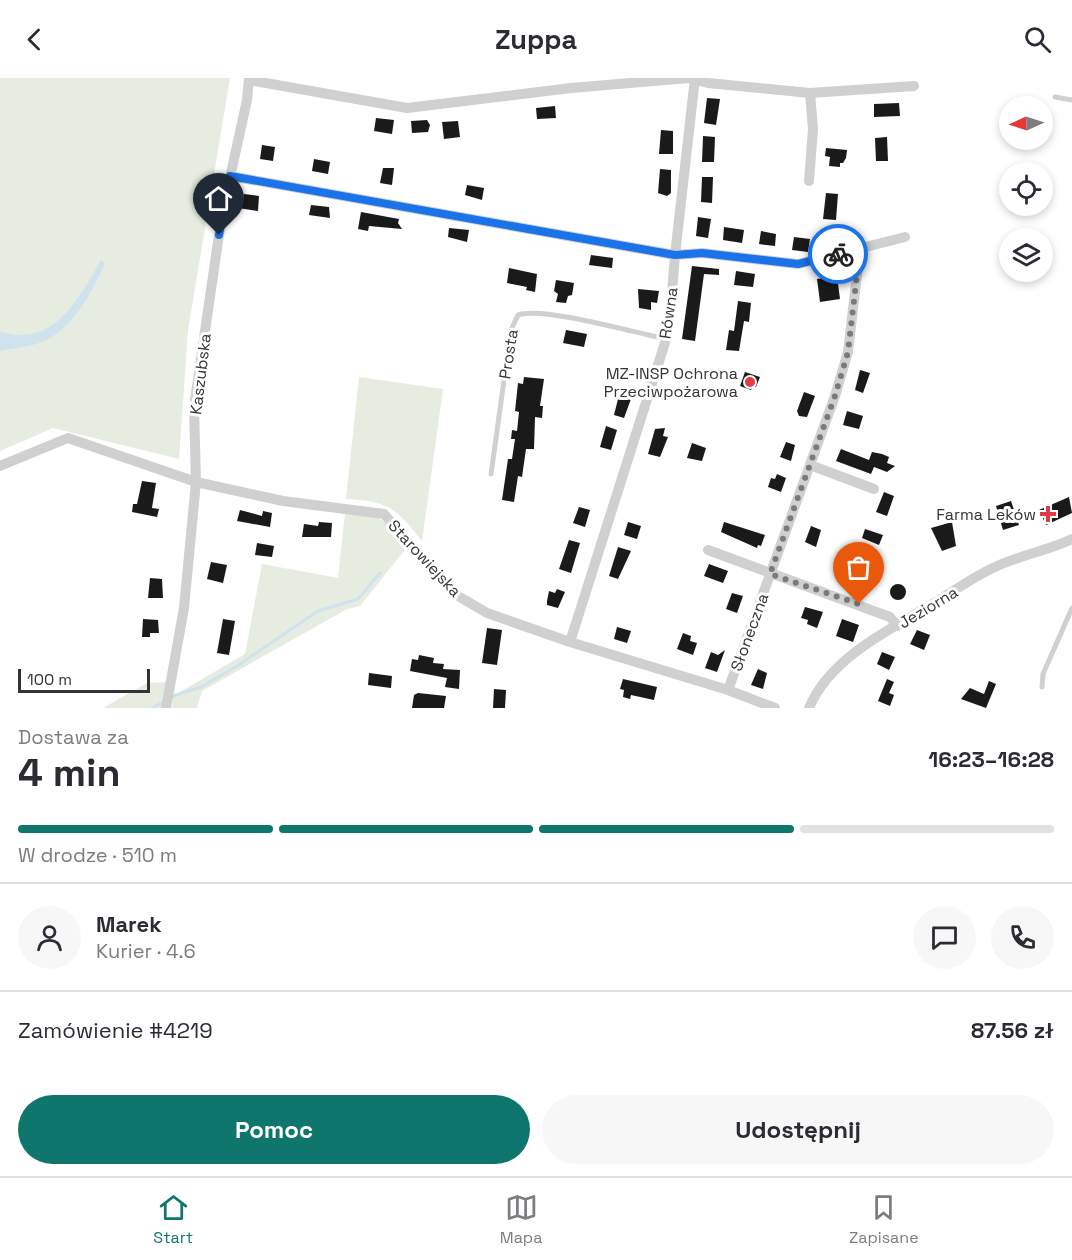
<!DOCTYPE html>
<html lang="pl">
<meta charset="utf-8">
<style>
body{margin:0;font-family:"Space Grotesk",sans-serif;background:#f7f7f7;color:#2b2b33;height:100vh;display:flex;flex-direction:column;font-size:22px;white-space:nowrap}
*{box-sizing:border-box;margin:0}
p{font-size:20px;color:#7c7c81}
.icon{flex:none;width:33px;height:33px;fill:none;stroke:currentColor;stroke-width:2;stroke-linecap:round;stroke-linejoin:round}
.map{position:relative;height:630px;overflow:hidden}
.panel{display:flex;flex-direction:column;background:#fff;flex:1}
.panel>*{flex:none}
.needle{width:39px;rotate:267deg}
.controls{position:absolute;left:999px;top:18px;display:grid;gap:12px}
.controls a{display:grid;place-items:center;width:54px;height:54px;border-radius:50%;background:#fff;box-shadow:0 3px 9px #0003;font-size:30px}
.scale{position:absolute;left:18px;bottom:15px;width:132px;box-sizing:border-box;padding-left:6px;border:3px solid #333;border-top:0;font-size:16px;line-height:21px;white-space:nowrap;color:#333;-webkit-text-stroke:4px #fff;paint-order:stroke}
.pin{position:absolute;display:grid;place-items:center;width:51px;height:51px;color:#fff;margin:-62px -26px;border-radius:50% 50% 50% 0;rotate:-45deg;box-shadow:0 0 6px #0007}
.pin .icon{rotate:45deg}
.courier{position:absolute;display:grid;place-items:center;width:60px;height:60px;margin:-30px;border:4px solid #1a73e8;border-radius:50%;background:#fff;color:#222;box-shadow:0 2px 8px #0007}
.head em{font-style:normal;font-weight:700}
.head div{display:flex;flex-direction:column-reverse}
.head{display:flex;align-items:center;justify-content:space-between;height:102px;padding:0 18px}
h1{font-size:39px;font-weight:700;line-height:45px}
.bar{display:grid;grid-template-columns:repeat(4,1fr);gap:9px 6px;align-content:center;height:72px;padding:0 18px}
.bar i{height:8px;border-radius:4px;background:#e1e1e2}
.bar .selected{background:#0f766e}
.bar p{grid-column:span 4}
.line{display:flex;align-items:center;gap:15px;padding:0 18px;border-top:2px solid #e1e1e2}
.line div{flex:1}
.round{display:grid;place-items:center;flex:none;width:63px;height:63px;border-radius:32px;background:#f7f7f7}
.cta{display:flex;gap:12px;margin-top:auto;padding:12px 18px}
.cta a{flex:1;height:69px;border-radius:36px;background:#0f766e;color:#fff;font-size:24px;font-weight:700;line-height:69px;text-align:center}
.cta a+a{background:#f7f7f7;color:#2b2b33}
header{display:flex;justify-content:space-between;align-items:center;height:78px;padding:0 18px;background:#fff;font-size:27px;font-weight:700}
.tab-bar{display:flex;justify-content:space-around;align-items:center;height:84px;border-top:2px solid #e1e1e2;background:#fff;font-size:16px;color:#7c7c81}
.tab-bar a{display:grid;justify-items:center;gap:3px}
.tab-bar .selected{color:#0f766e}
.map>svg:first-child{display:block}
.green{fill:#e6ecdf}
.water{fill:#cfe2ee}
.lines{fill:none;stroke-linecap:round;stroke-linejoin:round}
.stream{stroke:#cfe2ee;stroke-width:3}
.building{fill:#1a1a1a}
.service{stroke:#d0d0d0;stroke-width:5}
.minor{stroke:#d0d0d0;stroke-width:10}
.done{stroke:#7a7a7a;stroke-width:6;stroke-dasharray:0 10.8}
.route{stroke:#1a73e8;stroke-width:8}
.poi-dot{fill:#e63946;stroke:#fff;stroke-width:2}
.labels{text-anchor:middle;stroke-width:6;stroke-linejoin:round;paint-order:stroke}
.street-label{font-size:16px;fill:#333;stroke:#fff}
.poi-label{font-size:16px;fill:#333;stroke:#fff;text-anchor:end}
</style>
<header><svg class="icon" aria-label="back" viewBox="0 0 24 24"><path d="M15 5l-7 7 7 7"/></svg>Zuppa<svg class="icon" aria-label="search" viewBox="0 0 24 24"><circle cx="10" cy="10" r="6"/><path d="M15 15l6 6"/></svg></header>
<div class="map">
<svg width="1072" height="630" viewBox="0 0 1072 630">
<rect width="100%" height="100%" fill="#fff"/>
<path class="green" d="M0 0H230L188 252 179 381 53 350 0 373Z
M359 299 443 311 422 463C396 431 390 423 346 421Z
M345 435C379 437 383 439 405 464L404 473 360 528 347 531 202 613 197 630H172L173 618 245 576 262 486 338 500Z
M168 604 163 630H103L147 605Z"/>
<path class="water" d="M101 182 105 185C93 212 74 249 46 262 33 269 14 270 0 273V254C8 255 16 258 23 257 62 256 84 211 101 182Z"/>
<g class="lines">
<path class="stream" d="M173 618 201 609 237 588 318 533 358 521 380 495
M153 630 161 625"/>
</g>
<path class="building" d="M707 20 720 21 716 47 704 45Z
M899 25 900 38 874 39V26Z
M555 28 556 40 537 41 536 30Z
M376 40 394 42 392 56 374 53Z
M427 42 430 47 428 54 412 55 411 43Z
M458 43 460 59 444 61 442 44Z
M661 52 673 53V76H659Z
M703 58 715 59 714 84H702Z
M887 59 888 83H876L875 60Z
M262 67 275 69 273 83 260 81Z
M826 70 847 72 846 80 843 85H840V89L829 88 830 79 825 78Z
M314 81 330 84 328 96 312 93Z
M383 90H394L392 107 380 105Z
M660 91 671 92V115L667 118 658 115Z
M702 99H713L712 125 701 124Z
M467 107 484 110 482 122 465 117Z
M826 115 838 116 836 142 823 141Z
M244 116 259 118 258 133 238 130V124H243Z
M311 127 329 129 330 140 309 137Z
M361 134 399 141 398 145 402 151 369 148 368 153 358 151Z
M698 139 711 141 708 160 696 158Z
M724 149 744 152 742 165 723 162Z
M449 150 469 152 467 164 448 159Z
M761 153 776 156 775 168 759 166Z
M794 159 810 161 808 174 792 172Z
M591 177 613 180 612 190 589 187Z
M692 188 719 191V197L704 196 695 263 682 261Z
M509 190 537 196 535 214 526 212 527 209 507 205Z
M736 193 755 196 753 209 734 207Z
M837 198 840 221 820 224 817 201Z
M556 202 574 205 572 217 568 218 566 225 556 224 558 216 554 213Z
M638 211 659 213 657 225 651 224V232L639 230Z
M738 223 751 225 749 244 744 243 739 273 726 272 729 252 734 253Z
M566 252 587 256 584 269 563 265Z
M860 292 870 295 863 315 855 312Z
M745 294 760 299 756 309 753 308 751 312 740 308Z
M524 299 544 301 540 328H543L542 340 535 339 534 371H526L522 399 518 398 514 424 502 422 508 381H512L515 361H511L512 352 517 353 519 334 515 333 518 305 523 306Z
M804 314 815 318 807 339 799 338 797 333Z
M619 317 631 321 624 340 614 337Z
M847 333 863 338 859 351 843 347Z
M606 348 617 352 611 372 600 369Z
M665 350 663 358 668 359 660 379 648 376 655 351Z
M786 364 795 367 791 383 780 379Z
M692 365 706 370 702 383 687 380Z
M841 371 869 382 872 374 882 376 889 379 887 385 895 388 887 394 874 389 871 396 836 383Z
M777 396 786 400 781 414 768 409 771 400 775 401Z
M142 403 156 405 152 430 159 431 157 439 132 434 133 426H137Z
M884 414 894 418 887 438 876 434Z
M1069 419 1072 435 1046 447 1039 432Z
M1011 423 1019 447 1003 452 996 428Z
M579 429 590 432 585 449 573 445Z
M240 432 262 438 263 433 272 435 270 449 237 443Z
M319 444 332 445 331 459H302L304 446 318 448Z
M628 444 641 448 637 461 624 457Z
M724 444 765 457 761 468 758 467 757 470 721 454Z
M952 444 956 468 942 473 931 450Z
M811 448 821 452 816 469 805 464Z
M865 451 883 457 879 467 862 460Z
M569 462 580 465 571 495 559 491Z
M257 465 274 468 272 479 255 477Z
M618 469 631 473 618 501 609 498Z
M211 484 227 487 223 505 207 501Z
M709 486 728 493 723 505 704 498Z
M853 495 870 499 865 513 849 505Z
M150 500 162 501 163 520H148Z
M890 514a8 8 0 1 1 16 0a8 8 0 1 1-16 0Z
M557 511 565 514 558 530 547 527V523L549 513 555 515Z
M732 515 743 518 737 535 726 531Z
M805 529 823 534 817 550 807 546 808 542 801 540Z
M143 541 158 542 159 555H150V559H142Z
M223 541 235 543 229 577 217 575Z
M842 541 859 547 853 564 836 558Z
M617 549 631 553 627 565 614 561Z
M487 550 502 552 497 587 482 585Z
M917 552 930 557 924 572 910 566Z
M683 555 691 558 690 563 697 565 693 577 677 571Z
M725 572 717 594 705 590 711 574 718 577Z
M882 574 895 579 889 592 877 586Z
M419 577 434 580 433 585 444 586 443 591 460 592 459 611 445 609 447 600 410 593 412 581 418 582Z
M758 591 767 595 763 611 751 607Z
M369 595 392 598 391 610 368 607Z
M623 601 657 609 654 622 631 617 630 621 623 619 624 612 620 611Z
M887 601 894 604 889 615 894 617 890 628 878 623Z
M989 603 996 606 986 630 961 621 970 610 984 616Z
M494 611 506 612 505 630H493Z
M418 615 446 618 444 630H412L414 617Z"/>
<g class="lines">
<path class="service" d="M1055 19 1072 22
M491 396 511 252 518 237C542 228 636 255 666 261
M1042 609 1043 596 1072 530"/>
<path class="minor" d="M249 2 407 30 571 10 689 0 708 5 810 15 914 8
M230 98 675 177 702 175 798 186 905 159
M809 103 813 51 810 15
M810 387 874 411
M0 388 68 360 196 404 283 423 384 436 453 515 487 535 570 564 728 612 775 630
M708 472 890 539 897 548
M570 564 669 252 675 177 695 0
M728 612 835 318 848 274 860 171
M166 630 184 530 196 404 194 329 222 136 247 22 249 0
M809 630C830 579 891 551 936 524 955 512 975 498 995 489 1020 477 1047 473 1072 461"/>
</g>
<g class="lines">
<path class="done" d="M838 176 860 171 848 274 835 318 770 496 859 526"/>
<path class="route" d="M219 157 230 98 675 177 702 175 798 186 838 176"/>
</g>
<g class="poi-dot">
<circle cx="750" cy="304" r="6"/>
<path d="M1045 427h6v6h6v6h-6v6h-6v-6h-6v-6h6z"/>
</g>
<g class="labels">
<g class="street-label">
<text transform="translate(668 235) rotate(-82)" y="6">Równa</text>
<text transform="translate(508 276) rotate(-81)" y="6">Prosta</text>
<text transform="translate(200 296) rotate(-83)" y="6">Kaszubska</text>
<text transform="translate(425 480) rotate(47)" y="6">Starowiejska</text>
<text transform="translate(928 529) rotate(-31)" y="6">Jeziorna</text>
<text transform="translate(749 554) rotate(-70)" y="6">Słoneczna</text>
</g>
<g class="poi-label">
<text x="738" y="301">MZ-INSP Ochrona<tspan x="738" dy="18">Przeciwpożarowa</tspan></text>
<text x="1036" y="442">Farma Leków</text>
</g>
</g>
</svg>
<div class="controls">
<a><svg class="needle" viewBox="-14 -14 28 28"><path d="M0-13l5 13h-10z" fill="#e53935"/><path d="M0 13l5-13h-10z" fill="#7c7c81"/></svg></a>
<a><svg class="icon" aria-label="locate" viewBox="0 0 24 24"><circle cx="12" cy="12" r="6"/><path d="M12 2v4M12 18v4M2 12h4M18 12h4"/></svg></a>
<a><svg class="icon" aria-label="layers" viewBox="0 0 24 24"><path d="M12 4l9 5-9 5-9-5zM3 14l9 5 9-5"/></svg></a>
</div>
<div class="scale">100 m</div>
<div class="pin" style="left:859px;top:526px;background:#ea580c"><svg class="icon" aria-label="bag" viewBox="0 0 24 24"><path d="M5 8h14l-1 12H6zM9 8a3 3 0 0 1 6 0"/></svg></div>
<div class="pin" style="left:219px;top:157px;background:#1f2937"><svg class="icon" aria-label="home" viewBox="0 0 24 24"><path d="M3 11l9-7 9 7M6 9v11h12V9"/></svg></div>
<div class="courier" style="left:838px;top:176px"><svg class="icon" aria-label="bike" viewBox="0 0 24 24"><circle cx="6" cy="16" r="4"/><circle cx="18" cy="16" r="4"/><path d="M6 16l4-8h5l3 8M10 8l3 8H6M13 5h3"/></svg></div>
</div>
<section class="panel">
<div class="head"><div><h1>4 min</h1><p>Dostawa za</p></div><em>16:23–16:28</em></div>
<div class="bar"><i class="selected"></i><i class="selected"></i><i class="selected"></i><i></i><p>W drodze · 510 m</p></div>
<div class="line" style="height:108px"><a class="round"><svg class="icon" aria-label="person" viewBox="0 0 24 24"><circle cx="12" cy="8" r="4"/><path d="M4 21q1-7 8-7t8 7"/></svg></a><div><b>Marek</b><p>Kurier · 4.6</p></div><a class="round"><svg class="icon" aria-label="chat" viewBox="0 0 24 24"><path d="M4 5h16v11H9l-5 4z"/></svg></a><a class="round"><svg class="icon" aria-label="phone" viewBox="0 0 24 24"><path d="M5 4h4l2 5-3 2q2 4 5 5l2-3 5 2v4C11 20 4 13 5 4z"/></svg></a></div>
<div class="line" style="height:78px"><div>Zamówienie #4219</div><b>87.56 zł</b></div>
<div class="cta"><a>Pomoc</a><a>Udostępnij</a></div>
</section>
<nav class="tab-bar">
<a class="selected"><svg class="icon" aria-label="home" viewBox="0 0 24 24"><path d="M3 11l9-7 9 7M6 9v11h12V9"/></svg>Start</a>
<a><svg class="icon" aria-label="map" viewBox="0 0 24 24"><path d="M3 6l6-2 6 2 6-2v14l-6 2-6-2-6 2zM9 4v14M15 6v14"/></svg>Mapa</a>
<a><svg class="icon" aria-label="saved" viewBox="0 0 24 24"><path d="M7 4h10v16l-5-4-5 4z"/></svg>Zapisane</a>
</nav>
